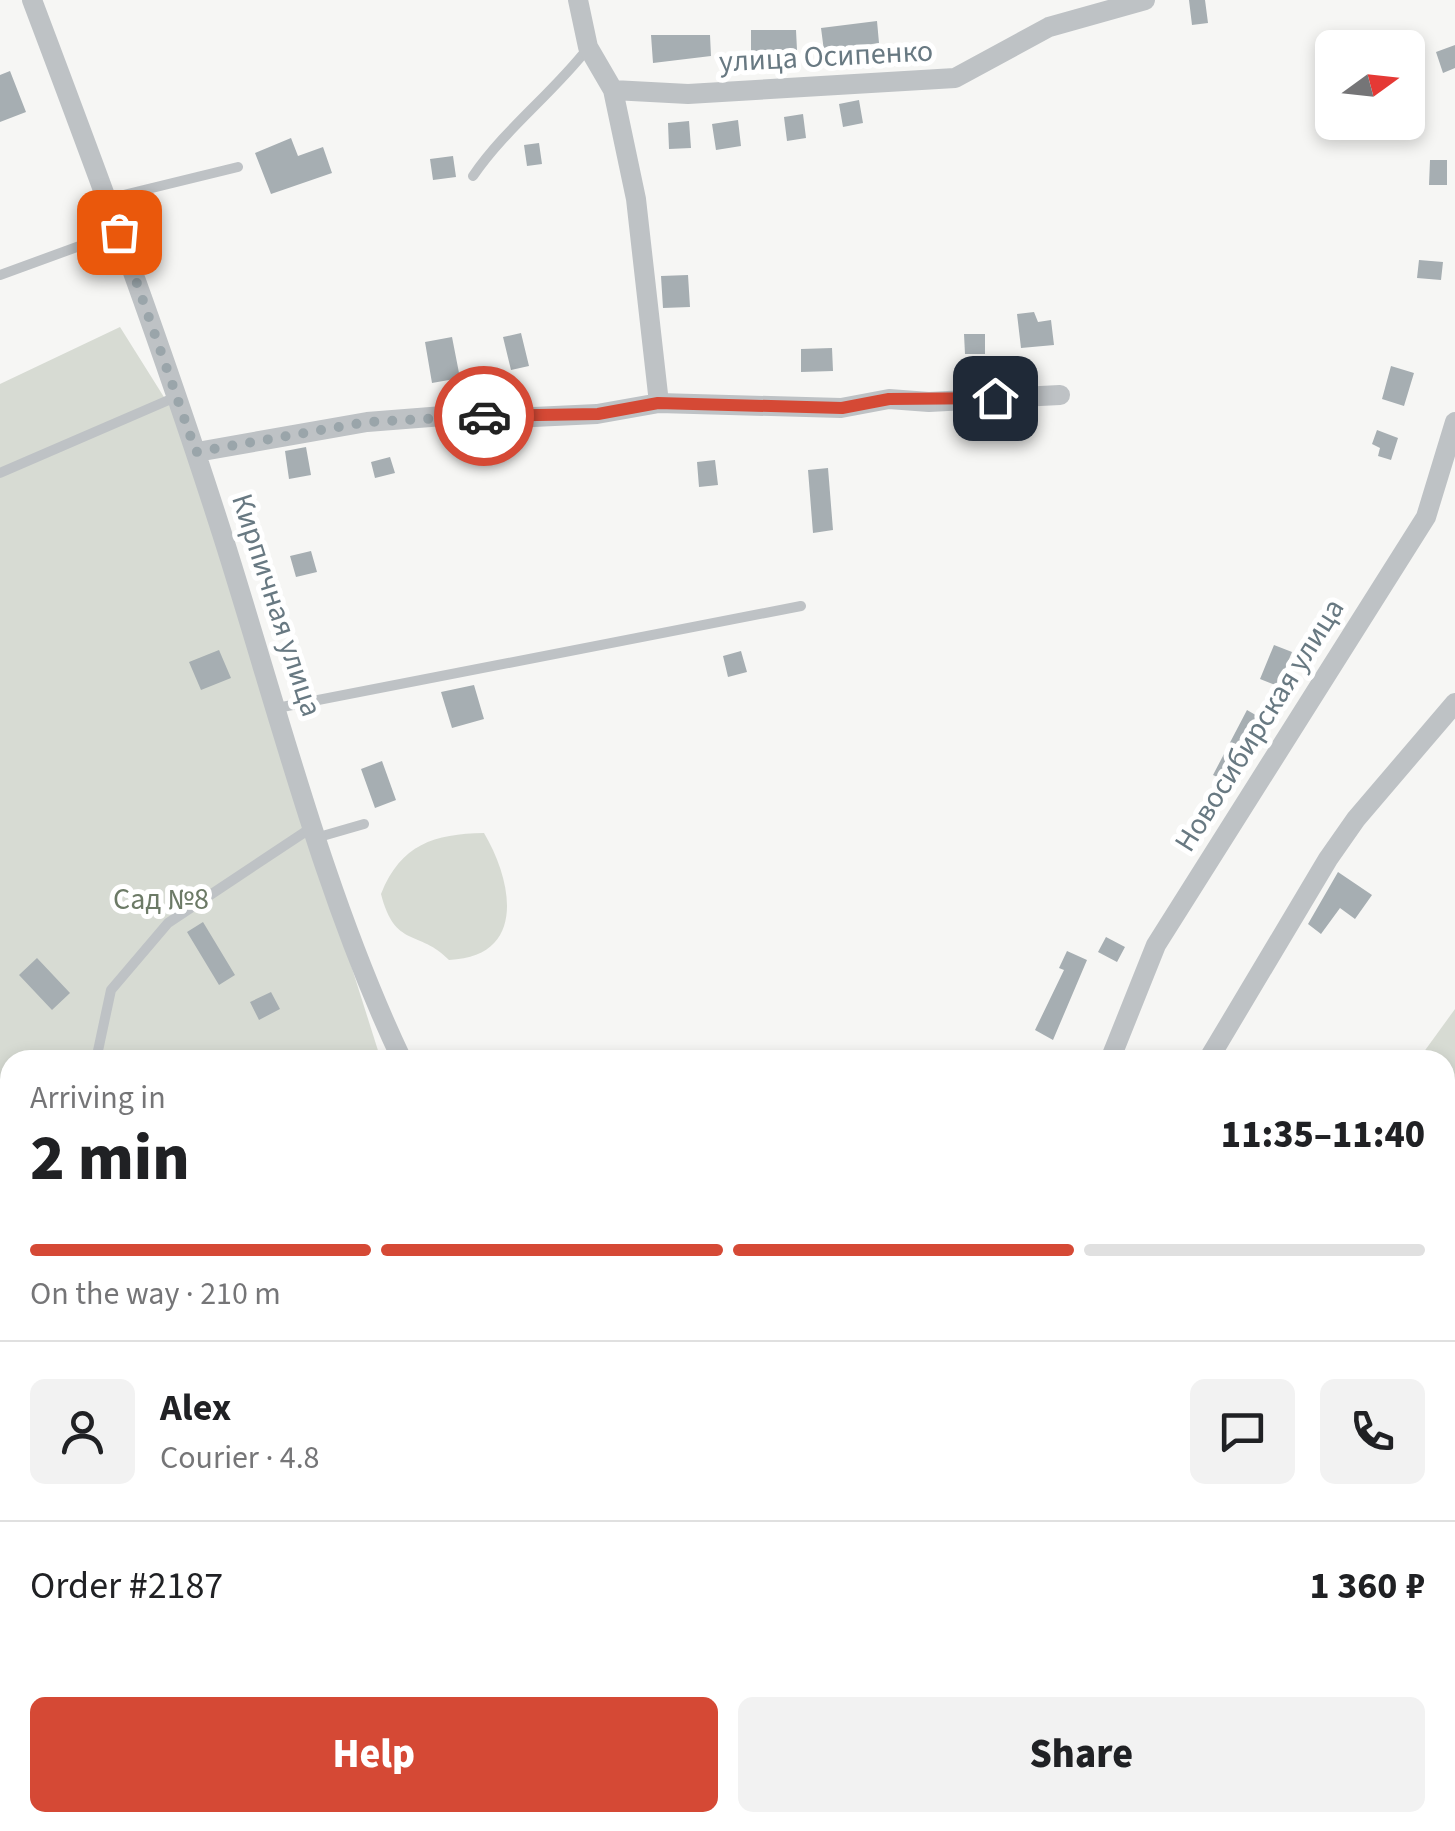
<!DOCTYPE html>
<meta charset="utf-8">
<style>
body{margin:0;font-family:"Source Sans 3",sans-serif;background:#f2f2f2;color:#202124;height:100vh;display:flex;flex-direction:column;font-size:38px;white-space:nowrap}
*{box-sizing:border-box;margin:0}
p{font-size:32px;color:#757577}
.icon{flex:none;width:55px;height:55px;fill:none;stroke:currentColor;stroke-width:2;stroke-linecap:round;stroke-linejoin:round}
.map{position:relative;flex:1;overflow:hidden}
.panel{position:absolute;left:0px;top:1050px;width:1455px;height:782px;display:flex;flex-direction:column;background:#fff;border-radius:30px 30px 0 0;box-shadow:0 5px 15px #0003}
.panel>*{flex:none}
.needle{width:65px;rotate:75deg}
.fabs{position:absolute;left:1315px;top:30px;display:grid;gap:20px}
.fabs a{display:grid;place-items:center;width:110px;height:110px;border-radius:15px;background:#fff;box-shadow:0 5px 15px #0003;font-size:50px}
.pin{position:absolute;display:grid;place-items:center;width:85px;height:85px;color:#fff;margin:-42px;border-radius:20px;box-shadow:0 5px 15px #0006}
.courier{position:absolute;display:grid;place-items:center;width:100px;height:100px;margin:-50px;border:8px solid #d54935;border-radius:50%;background:#fff;color:#222;box-shadow:0 2px 12px #0007}
.overview em{font-style:normal;font-weight:800}
.overview div{display:flex;flex-direction:column-reverse}
.overview{display:flex;align-items:center;justify-content:space-between;height:170px;padding:0 30px}
h1{font-size:65px;font-weight:800;line-height:75px}
.bar{display:grid;grid-template-columns:repeat(4,1fr);gap:15px 10px;align-content:center;height:120px;padding:0 30px}
.bar i{height:12px;border-radius:8px;background:#e0e0e0}
.bar .active{background:#d54935}
.bar p{grid-column:span 4}
.line{display:flex;align-items:center;gap:25px;padding:0 30px;border-top:2px solid #e0e0e0}
.line div{flex:1}
.round{display:grid;place-items:center;flex:none;width:105px;height:105px;border-radius:15px;background:#f2f2f2}
.cta{display:flex;gap:20px;margin-top:auto;padding:20px 30px}
.cta a{flex:1;height:115px;border-radius:15px;background:#d54935;color:#fff;font-size:40px;font-weight:800;line-height:115px;text-align:center}
.cta a+a{background:#f2f2f2;color:#202124}
.map>svg:first-child{display:block}
.green{fill:#d7dbd3}
.building{fill:#a6aeb2}
.lines{fill:none;stroke-linecap:round;stroke-linejoin:round}
.path{stroke:#b8bbbd;stroke-width:2.5;stroke-dasharray:5 5;stroke-linecap:butt}
.service{stroke:#bec2c5;stroke-width:10}
.minor{stroke:#bec2c5;stroke-width:20}
.done{stroke:#9aa5aa;stroke-width:10;stroke-dasharray:0 18}
.route{stroke:#d54935;stroke-width:12}
.labels{text-anchor:middle;stroke-width:10;stroke-linejoin:round;paint-order:stroke}
.street-label{font-size:30px;fill:#687982;stroke:#fff}
.park-label{font-size:30px;fill:#6c7a66;stroke:#fff}
</style>
<div class="map">
<svg width="1455" height="1831" viewBox="0 0 1455 1831">
<rect width="100%" height="100%" fill="#f6f6f4"/>
<path class="green" d="M120 327 179 421 381 1060H10V1619L0 1632V384Z
M484 833C513 882 527 957 449 960 419 929 395 949 381 894 401 844 434 834 484 833Z
M1455 1009V1831H1282L1281 1823 1445 1822V1060H1418Z
M607 1822H850L853 1831H586Z"/>
<path class="building" d="M1189 0H1205L1208 23 1192 25Z
M877 21 879 43 824 51 821 28Z
M751 30H796L797 50 751 51Z
M651 35H710L711 56 653 63Z
M1455 45V68L1443 73 1436 52Z
M10 71 26 112 0 122V75Z
M859 100 863 123 843 127 839 104Z
M803 114 806 138 787 141 784 117Z
M738 120 741 146 716 150 712 124Z
M689 121 691 148 669 149 668 123Z
M291 138 298 156 323 147 332 173 271 194 255 153Z
M539 143 542 164 527 166 524 145Z
M453 156 456 177 433 180 430 159Z
M1430 160H1447V185H1429Z
M1419 260 1443 262 1441 280 1417 278Z
M688 275 690 307 663 308 661 276Z
M1034 312 1038 322 1051 320 1054 345 1021 348 1017 314Z
M521 333 529 366 511 370 503 337Z
M964 334H985V354H965Z
M452 337 460 378 432 383 425 342Z
M832 348 833 371 801 372V349Z
M1391 366 1414 373 1404 406 1382 399Z
M1377 430 1398 438 1391 460 1378 456 1380 448 1372 444Z
M306 447 311 475 289 479 285 451Z
M390 457 395 473 375 478 371 462Z
M715 460 718 485 699 487 697 462Z
M828 468 833 530 813 533 808 470Z
M311 551 317 572 296 577 290 556Z
M1274 645 1292 652 1278 686 1260 679Z
M219 650 231 678 201 690 189 662Z
M741 651 747 672 728 677 723 656Z
M474 685 484 719 452 728 441 692Z
M1247 710 1259 717 1228 782 1213 775Z
M382 761 396 800 375 808 361 769Z
M1338 872 1372 895 1355 919 1340 908 1321 934 1308 924Z
M203 922 235 975 219 985 187 932Z
M1106 937 1125 947 1117 962 1098 952Z
M1067 951 1087 960 1053 1040 1035 1030 1064 970 1059 968Z
M37 958 70 993 52 1010 19 975Z
M271 992 280 1009 259 1020 250 1002Z"/>
<g class="lines">
<path class="path" d="M677 1822 685 1831
M1228 1822 1242 1831
M494 1831 508 1822"/>
<path class="service" d="M473 176C506 128 552 94 588 48
M107 199 238 167
M0 275 118 232
M0 473 178 396
M277 708 801 606
M319 837 364 824
M96 1060 111 990 168 923 314 826
M0 1165 10 1175
M0 1418 10 1405"/>
<path class="minor" d="M32 0C100 180 167 360 225 543 279 714 325 898 402 1060
M578 0 588 47 613 90 636 199 659 403
M613 90 688 94 955 78 1049 27 1145 0
M197 452 367 422 456 415 512 418 597 414 659 403 841 408 889 399 929 402 1060 395
M1110 1060 1156 945 1426 517 1455 422
M1208 1060 1328 859 1356 819 1455 703
M0 1659 10 1646
M1013 1822 1016 1831
M1068 1822 1069 1831"/>
</g>
<g class="lines">
<path class="done" d="M119 232 196 452 367 422 484 416"/>
<path class="route" d="M484 416 598 414 658 403 842 408 889 399 995 398"/>
</g>
<g class="labels">
<g class="street-label">
<text transform="translate(826 56) rotate(-3)" y="10">улица Осипенко</text>
<text transform="translate(277 605) rotate(72)" y="10">Кирпичная улица</text>
<text transform="translate(1259 725) rotate(-58)" y="10">Новосибирская улица</text>
</g>
<g class="park-label">
<text x="161" y="909">Сад №8</text>
</g>
</g>
</svg>
<div class="fabs">
<a><svg class="needle" viewBox="-14 -14 28 28"><path d="M0-13l5 13h-10z" fill="#e53935"/><path d="M0 13l5-13h-10z" fill="#757577"/></svg></a>
</div>
<div class="pin" style="left:119px;top:232px;background:#ea580c"><svg class="icon" aria-label="bag" viewBox="0 0 24 24"><path d="M5 8h14l-1 12H6zM9 8a3 3 0 0 1 6 0"/></svg></div>
<div class="pin" style="left:995px;top:398px;background:#1f2937"><svg class="icon" aria-label="home" viewBox="0 0 24 24"><path d="M3 11l9-7 9 7M6 9v11h12V9"/></svg></div>
<div class="courier" style="left:484px;top:416px"><svg class="icon" aria-label="car" viewBox="0 0 24 24"><path d="M5 17H2v-5l4-1 3-4h7l3 4 3 1v5h-3M9 17h6M6 11h13"/><circle cx="7" cy="17" r="2"/><circle cx="17" cy="17" r="2"/></svg></div>
<section class="panel">
<div class="overview"><div><h1>2 min</h1><p>Arriving in</p></div><em>11:35–11:40</em></div>
<div class="bar"><i class="active"></i><i class="active"></i><i class="active"></i><i></i><p>On the way · 210 m</p></div>
<div class="line" style="height:180px"><a class="round"><svg class="icon" aria-label="person" viewBox="0 0 24 24"><circle cx="12" cy="8" r="4"/><path d="M4 21q1-7 8-7t8 7"/></svg></a><div><b>Alex</b><p>Courier · 4.8</p></div><a class="round"><svg class="icon" aria-label="chat" viewBox="0 0 24 24"><path d="M4 5h16v11H9l-5 4z"/></svg></a><a class="round"><svg class="icon" aria-label="phone" viewBox="0 0 24 24"><path d="M5 4h4l2 5-3 2q2 4 5 5l2-3 5 2v4C11 20 4 13 5 4z"/></svg></a></div>
<div class="line" style="height:130px"><div>Order #2187</div><b>1 360 ₽</b></div>
<div class="cta"><a>Help</a><a>Share</a></div>
</section>
</div>
